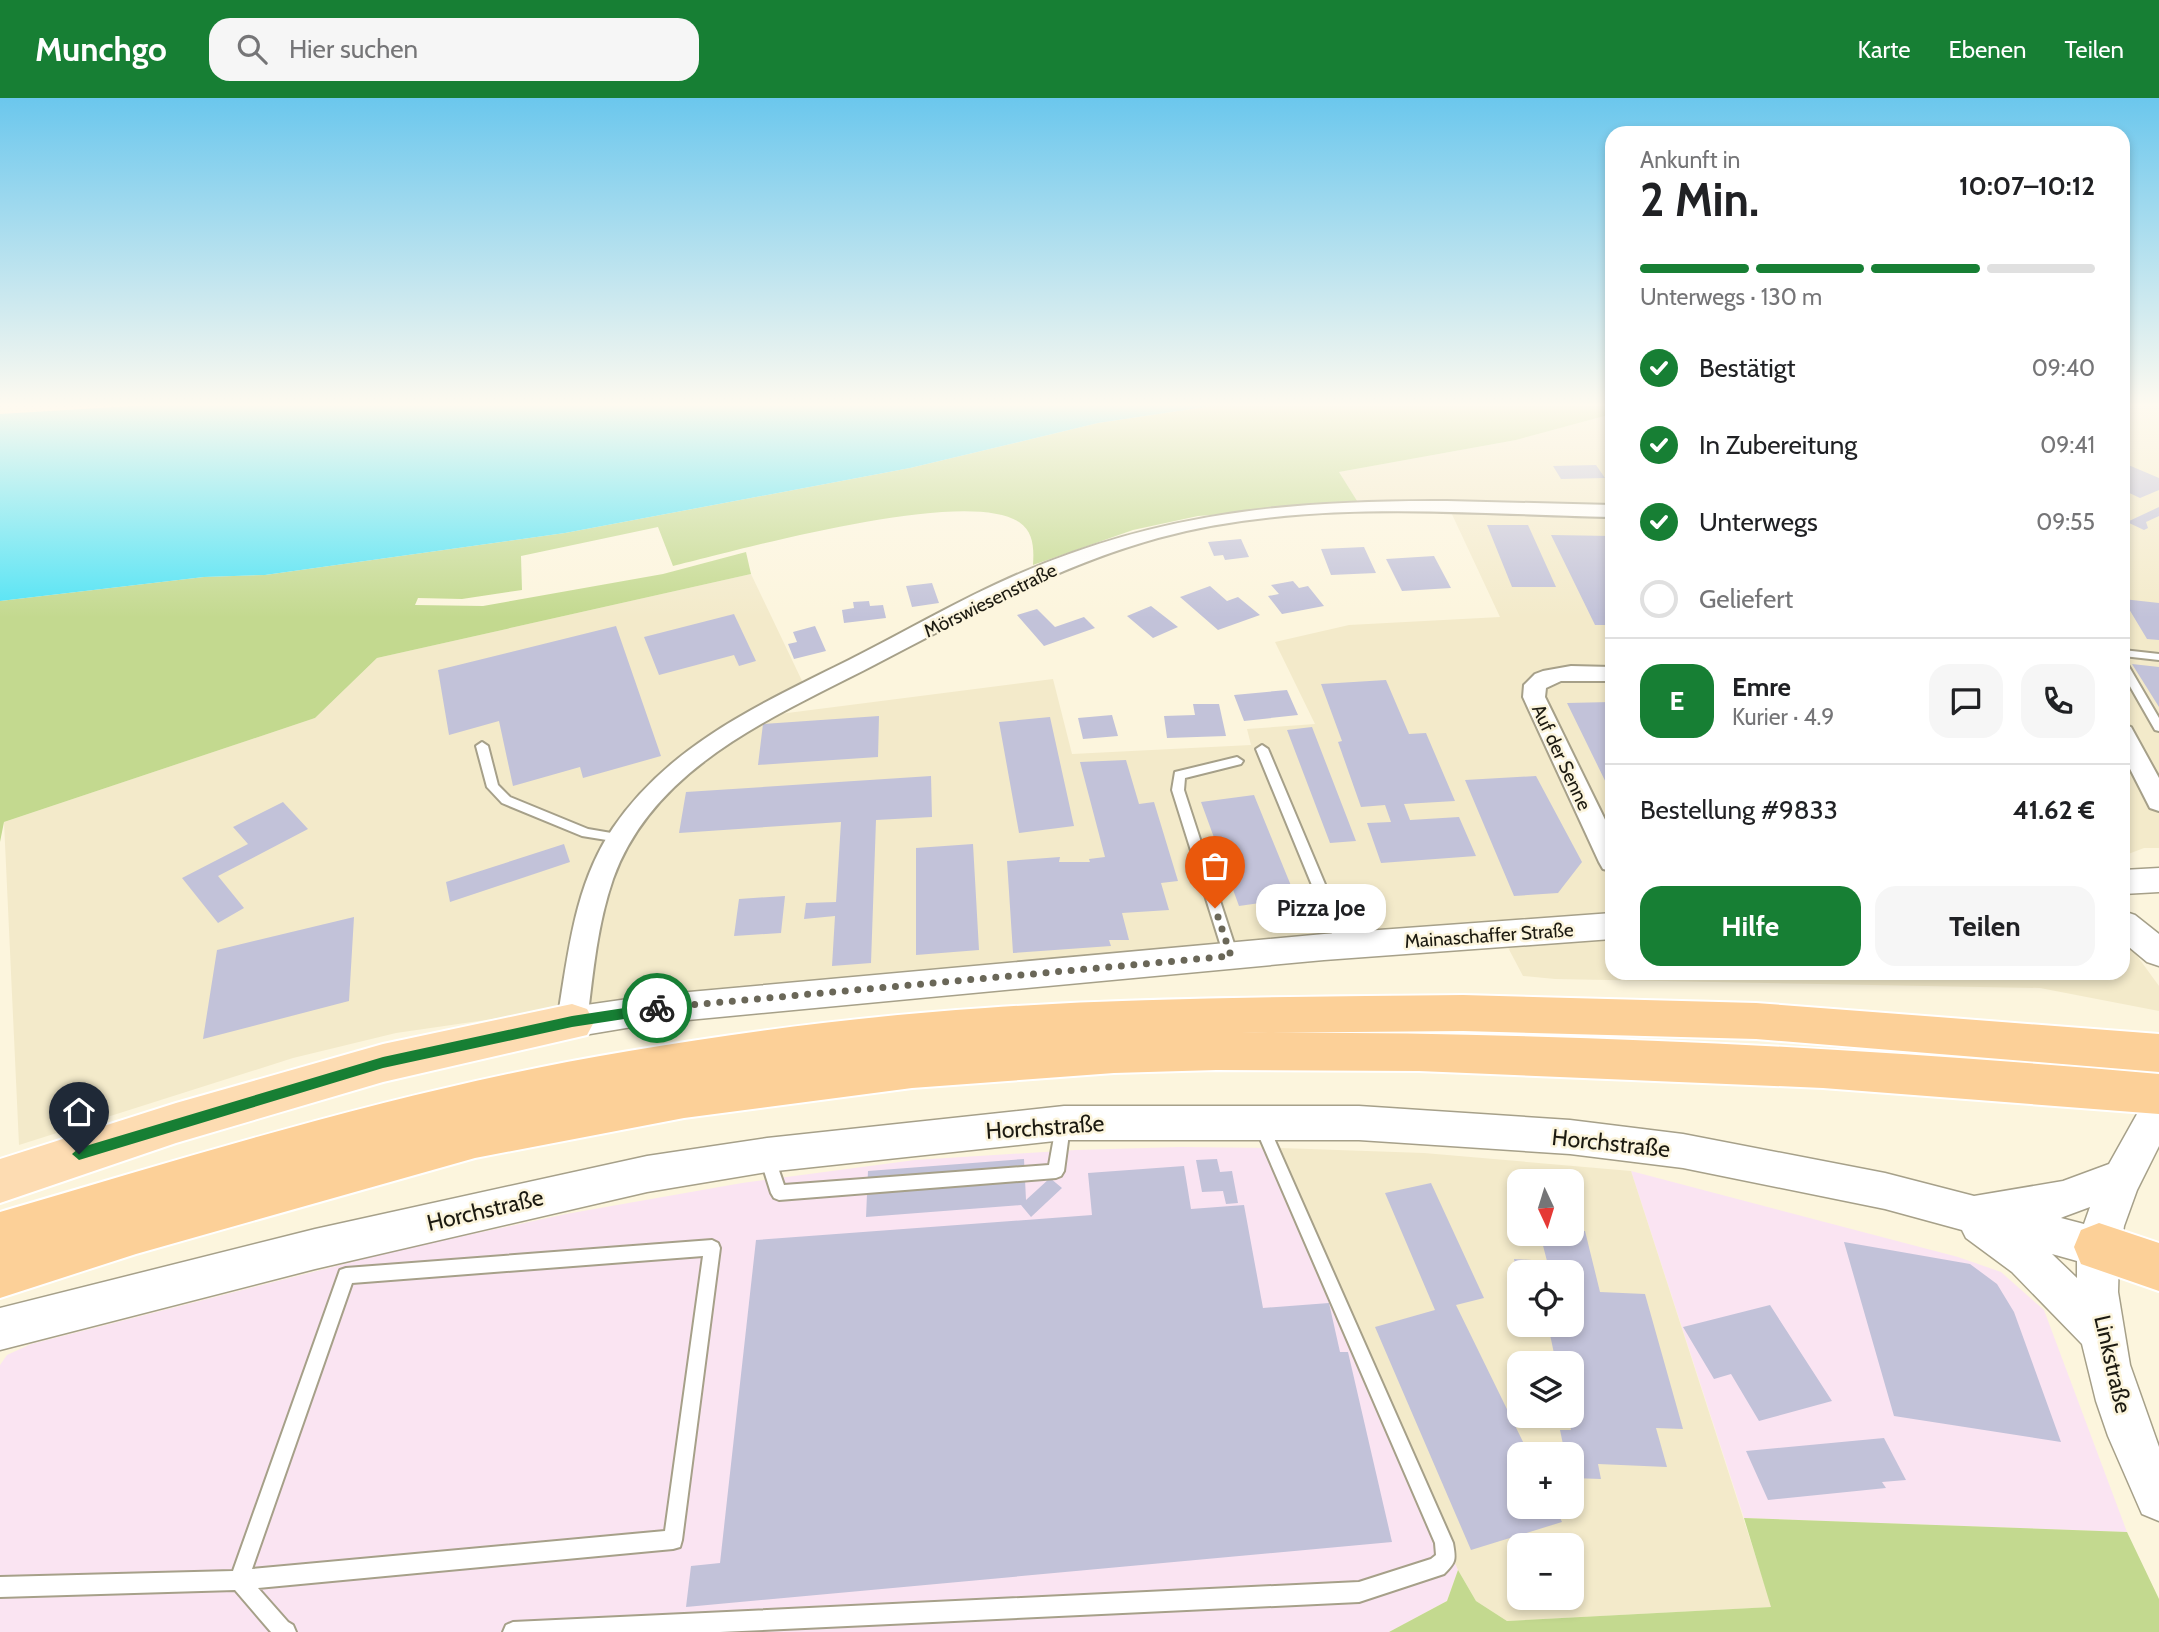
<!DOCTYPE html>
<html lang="de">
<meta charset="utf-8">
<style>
body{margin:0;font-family:Cabin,sans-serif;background:#f6f6f6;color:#202124;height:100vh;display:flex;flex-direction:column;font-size:26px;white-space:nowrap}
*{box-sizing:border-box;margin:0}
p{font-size:23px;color:#757577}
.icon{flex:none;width:38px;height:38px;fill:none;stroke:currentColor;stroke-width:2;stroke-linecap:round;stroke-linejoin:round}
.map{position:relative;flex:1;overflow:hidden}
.drawer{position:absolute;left:1605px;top:28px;width:525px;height:854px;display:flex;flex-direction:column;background:#fff;border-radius:21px;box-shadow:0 4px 10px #0003}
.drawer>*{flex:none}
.needle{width:46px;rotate:176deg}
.buttons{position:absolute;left:1507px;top:1071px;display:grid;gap:14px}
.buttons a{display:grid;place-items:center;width:77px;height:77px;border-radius:14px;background:#fff;box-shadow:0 4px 10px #0003;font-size:35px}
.pin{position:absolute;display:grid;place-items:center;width:60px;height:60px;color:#fff;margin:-72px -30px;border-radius:50% 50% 50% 0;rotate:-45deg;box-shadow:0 0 7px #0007}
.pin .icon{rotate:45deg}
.courier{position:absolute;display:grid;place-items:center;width:70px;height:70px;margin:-35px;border:5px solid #177f34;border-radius:50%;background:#fff;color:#222;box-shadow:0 2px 9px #0007}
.bubble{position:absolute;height:49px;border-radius:21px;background:#fff;box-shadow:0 4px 10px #0003;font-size:23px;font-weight:700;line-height:49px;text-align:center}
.overview em{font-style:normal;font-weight:700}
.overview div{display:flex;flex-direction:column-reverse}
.overview{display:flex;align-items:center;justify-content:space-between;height:119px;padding:0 35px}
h1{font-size:46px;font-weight:700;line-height:52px}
.bar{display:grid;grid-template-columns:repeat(4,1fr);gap:10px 7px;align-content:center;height:84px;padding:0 35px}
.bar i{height:9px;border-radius:5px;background:#e0e0e0}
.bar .active{background:#177f34}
.bar p{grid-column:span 4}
.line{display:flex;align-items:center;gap:18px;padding:0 35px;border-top:2px solid #e0e0e0}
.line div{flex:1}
.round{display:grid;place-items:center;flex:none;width:74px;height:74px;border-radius:21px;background:#f6f6f6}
ol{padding:0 35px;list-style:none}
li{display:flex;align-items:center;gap:21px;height:77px}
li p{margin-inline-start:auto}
li .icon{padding:7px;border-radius:50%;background:#177f34;color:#fff;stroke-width:4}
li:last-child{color:#757577}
li i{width:38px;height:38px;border:4px solid #e0e0e0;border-radius:50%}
.action{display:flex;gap:14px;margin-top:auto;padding:14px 35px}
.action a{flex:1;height:80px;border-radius:21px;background:#177f34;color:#fff;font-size:28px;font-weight:700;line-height:80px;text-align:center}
.action a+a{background:#f6f6f6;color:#202124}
header{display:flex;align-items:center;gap:42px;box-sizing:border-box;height:98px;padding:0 35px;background:#177f34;color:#fff}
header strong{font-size:33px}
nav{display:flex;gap:38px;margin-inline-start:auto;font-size:24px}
.search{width:490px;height:63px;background:#f6f6f6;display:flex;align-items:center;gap:18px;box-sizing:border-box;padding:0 24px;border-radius:21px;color:#757577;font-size:26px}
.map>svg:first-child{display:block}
.commercial{fill:#fae4f2}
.built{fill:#f3eaca;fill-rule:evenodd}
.green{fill:#c3d98f}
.water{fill:#50e3f5}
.building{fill:#c2c2d9}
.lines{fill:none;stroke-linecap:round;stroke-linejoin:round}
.service-casing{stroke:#a6a089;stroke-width:4}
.minor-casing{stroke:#a6a089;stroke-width:4}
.tertiary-casing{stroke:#a6a089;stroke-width:3}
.primary-casing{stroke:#fff;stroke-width:4}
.trunk-casing{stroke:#fff;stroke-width:4}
.service{fill:#fff;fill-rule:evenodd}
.minor{fill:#fff;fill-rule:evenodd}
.tertiary{fill:#fff;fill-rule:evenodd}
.primary{fill:#fddcb2;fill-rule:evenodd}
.trunk{fill:#fcd098;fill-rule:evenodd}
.route{fill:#177f34}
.done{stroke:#6a6758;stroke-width:7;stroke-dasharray:0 12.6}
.labels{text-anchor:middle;stroke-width:5;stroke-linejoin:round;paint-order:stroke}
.street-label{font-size:19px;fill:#1c1a11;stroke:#fcf5dd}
.near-street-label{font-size:23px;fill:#1c1a11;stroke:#fcf5dd}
</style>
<header>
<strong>Munchgo</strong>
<div class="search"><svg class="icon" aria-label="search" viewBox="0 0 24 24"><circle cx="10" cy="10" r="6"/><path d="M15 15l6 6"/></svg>Hier suchen</div>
<nav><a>Karte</a><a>Ebenen</a><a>Teilen</a></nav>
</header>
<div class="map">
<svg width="2159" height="1534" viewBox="0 0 2159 1534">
<rect width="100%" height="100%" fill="#fcf5dd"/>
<path class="commercial" d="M1180 1049 1280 1050 1458 1472 1447 1503 1389 1534H0V1267L7 1257 31 1246 407 1150 566 1116 742 1085 915 1062 1076 1052Z
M1631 1073 1958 1159 2001 1174 2044 1212 2127 1434 1744 1420Z"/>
<path class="built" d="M2123 305H2159V750H2144L2123 758Z
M1612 316V875H2123V846L2135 855 2159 888V913L2040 890 1555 881 1523 878 1495 825 639 900 396 935 293 960 19 1047 4 724 315 620 377 560 751 476 804 587 756 619 1053 581 1072 656 1251 647 1247 631 1315 626 1275 544 1349 527 1500 519 1449 410 1359 406 1339 374 1516 342Z
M1280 1050 1424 1055 1631 1073 1772 1509 1507 1523 1476 1503 1458 1472ZM1519 1083H1572V1136H1519ZM1519 1174H1572V1227H1519ZM1519 1265H1572V1318H1519ZM1519 1356H1572V1409H1519ZM1519 1447H1572V1500H1519Z"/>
<path class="green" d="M1326 305H1612V316L1516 342 1339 374 1359 406 1198 418 1133 432 1033 467C1034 451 1034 434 1019 424 965 388 740 452 673 468L658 429 521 458 522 492 462 501 418 500 415 507 483 508 663 476 746 454 751 476 377 560 315 620 4 724 0 744V503L204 479 265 477 565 435 910 370 1098 325 1212 308Z
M1744 1420 2127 1434 2159 1501V1534H1389L1447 1503 1458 1472 1476 1503 1507 1523 1771 1509Z"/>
<path class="water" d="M182 305H1326L1212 308 1098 325 910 370 565 435 265 477 204 479 0 503V316Z"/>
<path class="building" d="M2126 366 2159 380V392L2140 400 2123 392V368Z
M1596 367 1605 380 1561 381 1553 368Z
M2159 409V418L2146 424 2148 430 2144 432 2127 424Z
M1487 427H1528L1556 489H1512Z
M1551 437 1612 438V527H1595Z
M1241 441 1249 459 1225 462 1223 457 1214 458 1208 444Z
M1364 449 1376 475 1331 477 1321 451Z
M1434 458 1451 490 1402 493 1386 461Z
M1293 483 1299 490 1308 488 1324 508 1282 516 1268 498 1279 496 1271 487Z
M932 485 939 505 912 509 906 488Z
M1210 488 1227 503 1238 499 1260 517 1218 532 1180 499Z
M2123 501 2159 505V542L2147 541Z
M869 503 870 508 883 507 886 520 844 525 842 512 854 510 853 504Z
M1151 508 1178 529 1153 540 1127 518Z
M1037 511 1055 529 1084 519 1095 530 1044 548 1017 517Z
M734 516 756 563 739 568 734 557 659 577 644 539Z
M616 528 661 658 583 680 580 669 513 688 499 623 449 637 438 572Z
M815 528 826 553 794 561 788 546 797 544 793 534Z
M2132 566 2159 569V609Z
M1386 582 1409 636 1426 635 1455 703 1404 706 1410 722 1459 719 1476 758 1381 765 1367 725 1391 724 1385 707 1361 709 1338 644 1342 643 1321 586Z
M1605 589H1612V697L1567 605 1611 604Z
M1287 592 1298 617 1244 623 1234 597Z
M1193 606H1219L1226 638 1167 640 1164 618 1195 617Z
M1112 617 1118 638 1083 641 1078 620Z
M879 618 878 659 758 667 763 626Z
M1050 619 1074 728 1019 735 999 624Z
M1312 629 1356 743 1330 745 1287 632Z
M1126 662 1139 706 1154 704 1178 783 1161 785 1169 812 1122 815 1129 842H1109L1111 848 1013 855 1007 763 1060 759 1059 764H1090L1089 761 1105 759 1080 664Z
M931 678 932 719 876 722 871 865 832 868 835 818 804 821 806 805 836 804 841 724 679 735 686 694Z
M1536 678 1582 764 1558 795 1514 798 1465 682Z
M1254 697 1296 800 1239 808 1201 704Z
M283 704 308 731 218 778 244 810 218 825 182 780 248 746 233 729Z
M564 746 570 764 450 804 446 784Z
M973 746 979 852 916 857V750Z
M785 798 781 835 734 838 739 801Z
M354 819 349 903 203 941 217 852Z
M1024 1061 1026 1102 1050 1080 1062 1090 1031 1119 1021 1107 866 1119 868 1073Z
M1217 1061 1220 1074 1232 1073 1238 1105 1226 1106 1223 1093 1202 1094 1196 1062Z
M1184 1068 1191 1111 1244 1107 1263 1210 1329 1205 1340 1254H1348L1392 1444 686 1509 691 1468 720 1465 756 1142 1092 1117 1088 1075Z
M1431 1085 1484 1200 1456 1207 1529 1356H1519V1409H1555L1562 1424 1471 1452 1375 1229 1435 1212 1385 1095Z
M1572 1132 1585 1133 1600 1194 1645 1196 1683 1331 1656 1330 1667 1369 1598 1366 1601 1381 1572 1380V1356H1565L1560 1332H1571L1568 1318H1572V1265H1556L1548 1227H1572V1174H1519L1518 1181 1514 1161 1547 1163 1540 1136H1572Z
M1844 1144 1970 1166 1997 1186 2014 1214 2061 1344 1894 1318Z
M1770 1207 1832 1303 1759 1323 1731 1276 1714 1281 1683 1229Z
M1884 1340 1906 1382 1882 1384 1886 1390 1768 1402 1746 1353Z"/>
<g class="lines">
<g class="service-casing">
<path id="service" d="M2123 552 2159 556V562L2123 558Z
M2123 564 2128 567 2159 620V633L2155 632 2123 576Z
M482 644 488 648 498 687 510 699 588 731 623 737 625 740 623 743 619 744 582 738 502 705 487 689 476 648Z
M1262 647 1268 651 1351 848 1349 852H1339L1337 848 1256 651Z
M1237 659 1243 663 1241 666 1185 680 1184 692 1238 858 1236 862H1226L1224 858 1172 692 1175 674Z
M1063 1021 1068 1023 1070 1028 1064 1073 1061 1078 1056 1080 779 1102 774 1100 771 1095 760 1060 763 1055 768 1053 773 1055 784 1087 1049 1067 1056 1028 1058 1023Z
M1262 1022 1267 1024 1269 1029 1453 1445C1456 1462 1456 1464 1444 1476L1359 1504 720 1534H503L506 1527 513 1524 1359 1484 1431 1461 1436 1457 1435 1445 1255 1029 1257 1024Z
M712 1142 718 1145 720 1150 682 1442 680 1449 673 1451 258 1490 288 1524 293 1527 296 1534H271L235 1492 0 1499V1479L233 1473 340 1172 346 1170ZM703 1158 665 1433 252 1471 352 1185Z"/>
</g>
<g class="minor-casing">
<path id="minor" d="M1447 403 1612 407V419C1462 416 1305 400 1158 440 1057 468 968 518 876 566 776 618 654 667 613 781 597 827 593 876 587 924L582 933 572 936 562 933 557 924C568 858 574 787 613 730 670 646 761 606 849 562 907 533 962 500 1021 475 1163 414 1294 402 1447 403Z
M1571 568 1612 569V583H1561L1546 590 1545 599 1612 736V773L1603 771 1599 764 1523 599 1524 587 1535 576 1543 573Z
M2123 626 2131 629 2159 680V713L2150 710 2123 657Z"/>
</g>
<g class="tertiary-casing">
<path id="tertiary" d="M2159 770V794L2123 796V772Z
M2123 813 2135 817 2159 836V868L2147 864 2123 844Z
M1612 815V841L1324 862 656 925 572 939 559 934 554 924 559 914 572 909 656 897 1324 836Z
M2159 996V1048L2137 1092 2124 1128 2119 1160 2118 1194 2130 1267 2159 1349V1423L2142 1416 2108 1338 2096 1303 2082 1246 2012 1174 1966 1140 1962 1132 1885 1111 1683 1070 1570 1056 1359 1042H1064L767 1074 647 1094 315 1171 0 1252V1210L315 1131 647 1058 767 1040 1064 1008H1359L1570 1022 1683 1036 1885 1075 1974 1098 2063 1083 2109 1066 2146 1000ZM2090 1109 2084 1126 2061 1120 2063 1119ZM2052 1156 2077 1163V1180Z"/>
</g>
<g class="primary-casing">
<path id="primary" d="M572 906 587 911 594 924 587 937 383 984 176 1045 0 1105V1061L176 1005 383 946Z"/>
</g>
<g class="trunk-casing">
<path id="trunk" d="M1463 897 1756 905 2159 936V974L1756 941 1463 933 1238 935C1545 933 1853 949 2159 976V1016L1823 990 1419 973 1216 972 1114 975 912 990 684 1020 475 1060 136 1156 0 1200V1114C208 1053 415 988 629 953 747 933 866 918 985 910 1144 899 1304 899 1463 897Z
M2099 1125 2159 1145V1193L2081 1166 2074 1149 2081 1132Z"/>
</g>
<use href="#service" class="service"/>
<use href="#minor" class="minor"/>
<use href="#tertiary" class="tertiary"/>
<use href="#primary" class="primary"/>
<use href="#trunk" class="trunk"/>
</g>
<linearGradient id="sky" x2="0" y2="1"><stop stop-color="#6bc7ed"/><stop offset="0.59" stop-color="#fefaf0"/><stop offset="1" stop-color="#fefaf0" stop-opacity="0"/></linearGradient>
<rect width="2159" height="520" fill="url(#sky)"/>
<path class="route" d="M657 905 663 910 657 916 572 929 383 970 79 1062 72 1056 79 1050 383 959 572 918Z"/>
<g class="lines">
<path class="done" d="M657 910 1231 858 1215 810"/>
</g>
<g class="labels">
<g class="street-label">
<text transform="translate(990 502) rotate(-26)" y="7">Mörswiesenstraße</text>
<text transform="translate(1562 659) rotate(65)" y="7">Auf der Senne</text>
<text transform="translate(1489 837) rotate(-4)" y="7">Mainaschaffer Straße</text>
</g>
<g class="near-street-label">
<text transform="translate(1045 1029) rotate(-4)" y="8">Horchstraße</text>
<text transform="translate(1611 1045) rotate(6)" y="8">Horchstraße</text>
<text transform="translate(485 1112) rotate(-13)" y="8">Horchstraße</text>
<text transform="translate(2113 1266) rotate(77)" y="8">Linkstraße</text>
</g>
</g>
</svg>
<div class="buttons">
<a><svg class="needle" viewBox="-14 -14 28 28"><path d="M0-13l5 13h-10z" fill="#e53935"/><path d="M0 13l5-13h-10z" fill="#757577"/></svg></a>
<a><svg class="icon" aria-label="locate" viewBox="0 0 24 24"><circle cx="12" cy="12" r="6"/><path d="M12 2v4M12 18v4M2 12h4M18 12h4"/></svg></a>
<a><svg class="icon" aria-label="layers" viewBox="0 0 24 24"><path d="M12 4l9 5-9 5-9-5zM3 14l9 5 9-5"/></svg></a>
<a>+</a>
<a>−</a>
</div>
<div class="pin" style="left:1215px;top:810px;background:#ea580c"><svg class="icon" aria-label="bag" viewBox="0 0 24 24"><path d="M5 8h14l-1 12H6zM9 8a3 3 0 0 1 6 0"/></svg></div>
<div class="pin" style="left:79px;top:1056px;background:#1f2937"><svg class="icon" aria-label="home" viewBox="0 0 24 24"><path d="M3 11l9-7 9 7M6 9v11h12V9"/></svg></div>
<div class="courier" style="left:657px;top:910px"><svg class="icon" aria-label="bike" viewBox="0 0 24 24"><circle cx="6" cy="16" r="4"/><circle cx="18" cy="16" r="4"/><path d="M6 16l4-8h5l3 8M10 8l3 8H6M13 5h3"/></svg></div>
<div class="bubble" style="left:1256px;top:786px;width:130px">Pizza Joe</div>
<section class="drawer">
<div class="overview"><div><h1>2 Min.</h1><p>Ankunft in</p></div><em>10:07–10:12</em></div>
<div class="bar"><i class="active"></i><i class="active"></i><i class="active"></i><i></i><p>Unterwegs · 130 m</p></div>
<ol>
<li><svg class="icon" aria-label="check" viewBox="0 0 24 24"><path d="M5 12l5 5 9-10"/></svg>Bestätigt<p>09:40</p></li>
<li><svg class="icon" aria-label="check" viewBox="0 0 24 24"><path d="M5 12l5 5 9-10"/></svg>In Zubereitung<p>09:41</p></li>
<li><svg class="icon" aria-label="check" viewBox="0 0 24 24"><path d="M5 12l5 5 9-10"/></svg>Unterwegs<p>09:55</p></li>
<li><i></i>Geliefert</li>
</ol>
<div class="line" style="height:126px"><b class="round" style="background:#177f34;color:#fff">E</b><div><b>Emre</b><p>Kurier · 4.9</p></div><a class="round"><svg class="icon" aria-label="chat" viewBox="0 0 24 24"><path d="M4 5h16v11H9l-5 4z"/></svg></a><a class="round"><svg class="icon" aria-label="phone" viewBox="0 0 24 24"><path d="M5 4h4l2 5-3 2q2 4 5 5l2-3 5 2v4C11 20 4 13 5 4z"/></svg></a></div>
<div class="line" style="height:91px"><div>Bestellung #9833</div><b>41.62 €</b></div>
<div class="action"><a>Hilfe</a><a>Teilen</a></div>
</section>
</div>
